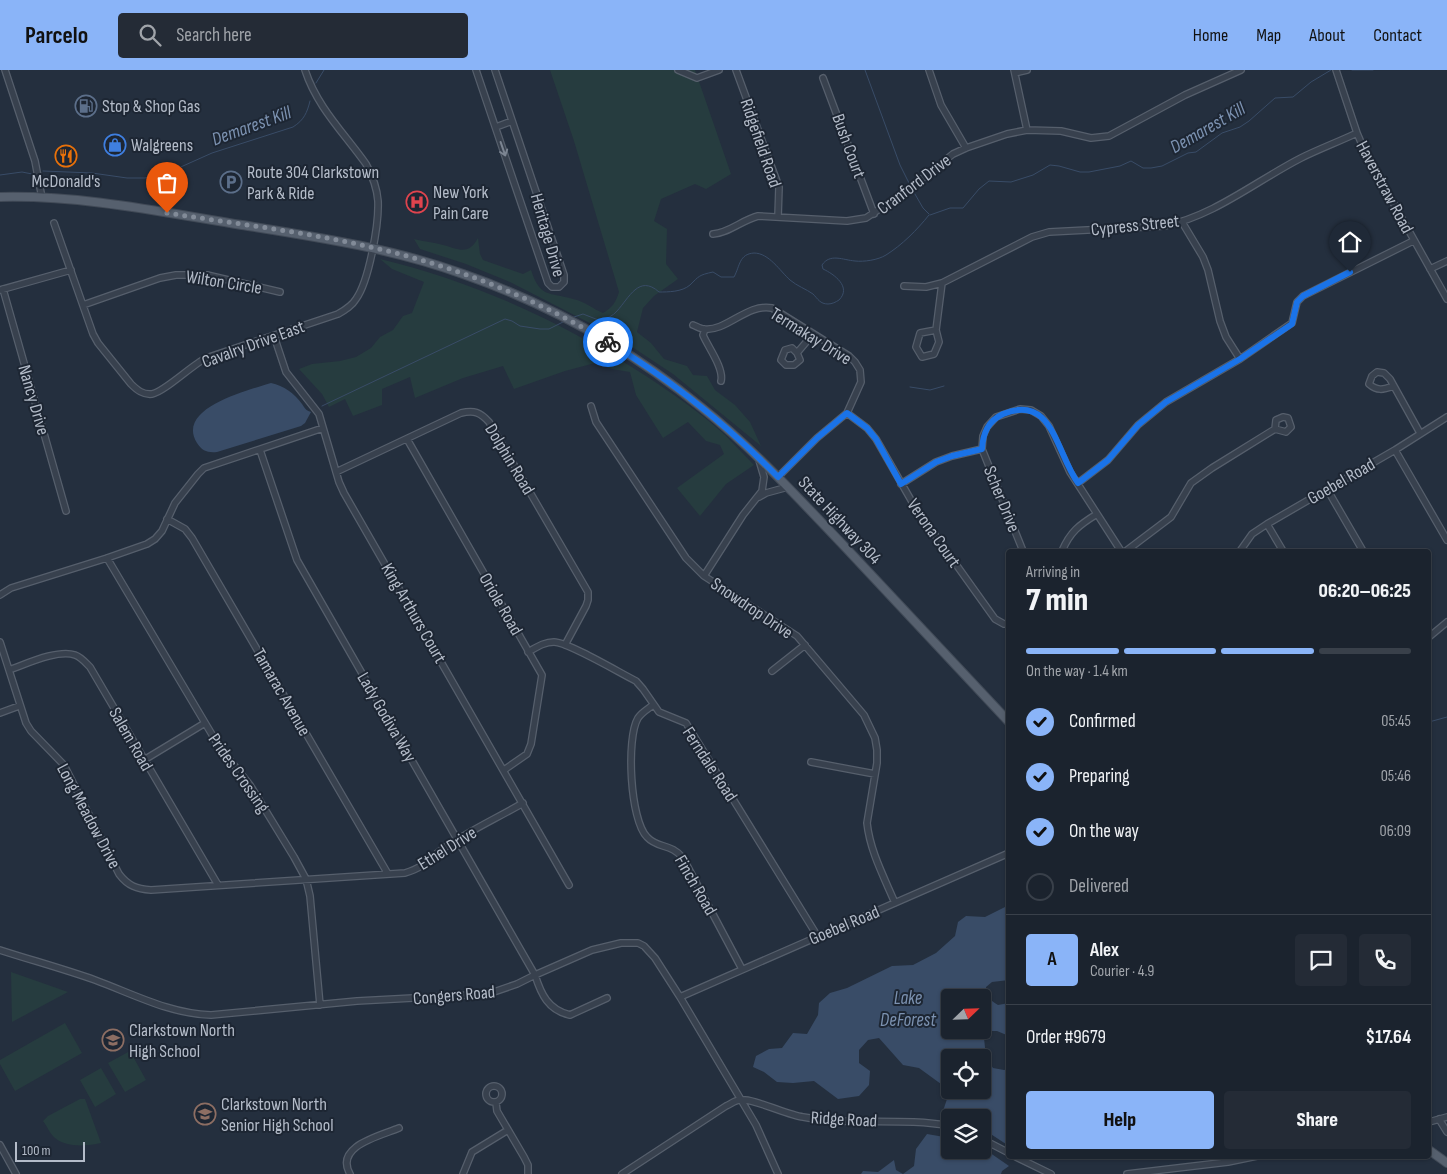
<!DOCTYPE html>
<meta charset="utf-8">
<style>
body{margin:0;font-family:"Sofia Sans Condensed",sans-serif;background:#242b36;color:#f1f3f6;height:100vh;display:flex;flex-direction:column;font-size:19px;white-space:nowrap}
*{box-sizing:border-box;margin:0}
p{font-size:16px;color:#a0a4aa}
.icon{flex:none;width:28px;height:28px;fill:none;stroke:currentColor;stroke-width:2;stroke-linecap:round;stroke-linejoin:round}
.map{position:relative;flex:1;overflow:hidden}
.details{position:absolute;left:1006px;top:479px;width:425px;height:610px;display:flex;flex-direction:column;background:#1b232e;border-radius:5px;box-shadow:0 1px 4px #0004,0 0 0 1px #39404a}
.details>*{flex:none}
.needle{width:32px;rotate:67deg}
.fabs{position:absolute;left:941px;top:919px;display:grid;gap:10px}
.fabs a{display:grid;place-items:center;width:50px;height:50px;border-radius:5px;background:#1b232e;box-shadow:0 1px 4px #0004,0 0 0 1px #39404a;font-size:25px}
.scale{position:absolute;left:15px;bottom:12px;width:70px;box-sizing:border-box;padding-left:5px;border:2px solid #b4bcc9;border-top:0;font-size:14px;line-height:18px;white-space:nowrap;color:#b4bcc9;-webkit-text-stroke:4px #1d2633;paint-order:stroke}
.pin{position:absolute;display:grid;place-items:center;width:42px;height:42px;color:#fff;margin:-51px -21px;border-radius:50% 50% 50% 0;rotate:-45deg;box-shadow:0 0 5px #0007}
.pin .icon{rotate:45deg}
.courier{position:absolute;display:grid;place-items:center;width:50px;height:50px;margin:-25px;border:4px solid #1a73e8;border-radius:50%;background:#fff;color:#222;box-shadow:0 1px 6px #0007}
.headline em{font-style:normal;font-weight:800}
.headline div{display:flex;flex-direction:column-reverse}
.headline{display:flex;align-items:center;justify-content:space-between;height:85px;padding:0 20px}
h1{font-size:32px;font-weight:800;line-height:38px}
.bar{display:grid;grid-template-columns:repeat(4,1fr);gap:8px 5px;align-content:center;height:60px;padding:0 20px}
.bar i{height:6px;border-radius:4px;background:#39404a}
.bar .active{background:#8ab4f8}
.bar p{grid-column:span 4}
.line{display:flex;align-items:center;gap:12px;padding:0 20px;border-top:1px solid #39404a}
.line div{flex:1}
.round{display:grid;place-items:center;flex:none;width:52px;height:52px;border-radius:5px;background:#242b36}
ol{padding:0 20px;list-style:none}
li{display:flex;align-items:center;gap:15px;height:55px}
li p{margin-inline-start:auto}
li .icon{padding:5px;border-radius:50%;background:#8ab4f8;color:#111;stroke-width:4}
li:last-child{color:#a0a4aa}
li i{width:28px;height:28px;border:2px solid #39404a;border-radius:50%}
.button{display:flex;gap:10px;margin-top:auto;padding:10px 20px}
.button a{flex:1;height:58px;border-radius:5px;background:#8ab4f8;color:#111;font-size:20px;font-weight:800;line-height:58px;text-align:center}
.button a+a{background:#242b36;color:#f1f3f6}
header{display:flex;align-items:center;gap:30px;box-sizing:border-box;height:70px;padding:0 25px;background:#8ab4f8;color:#111}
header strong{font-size:24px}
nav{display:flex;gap:28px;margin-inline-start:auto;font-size:18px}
.search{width:350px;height:45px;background:#242b36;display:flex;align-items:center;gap:12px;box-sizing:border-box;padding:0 18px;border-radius:5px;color:#a0a4aa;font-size:19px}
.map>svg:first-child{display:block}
.green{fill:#263c3f}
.water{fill:#394c67;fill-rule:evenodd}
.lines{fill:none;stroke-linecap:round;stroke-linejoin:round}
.stream{stroke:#394c67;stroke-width:1}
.minor-casing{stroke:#565f6c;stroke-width:8}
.major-casing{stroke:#414a57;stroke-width:10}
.minor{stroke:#38414e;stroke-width:5.5}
.major{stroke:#56606e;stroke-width:8}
.oneway{stroke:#7c8592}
.done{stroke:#828b98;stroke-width:5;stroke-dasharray:0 9}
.route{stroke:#1a73e8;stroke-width:6}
.labels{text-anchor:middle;stroke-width:4;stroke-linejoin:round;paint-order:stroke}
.poi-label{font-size:18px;fill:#b4bcc9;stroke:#1d2633;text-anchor:start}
.street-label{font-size:18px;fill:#b4bcc9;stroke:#1d2633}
.water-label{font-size:19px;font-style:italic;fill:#7c92b1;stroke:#1d2633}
</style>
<header>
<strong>Parcelo</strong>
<div class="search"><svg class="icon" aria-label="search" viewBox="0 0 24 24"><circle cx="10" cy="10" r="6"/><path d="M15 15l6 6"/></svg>Search here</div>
<nav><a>Home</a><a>Map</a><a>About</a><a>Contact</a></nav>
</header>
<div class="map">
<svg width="1447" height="1104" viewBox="0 0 1447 1104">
<rect width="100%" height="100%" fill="#242f3e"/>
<path class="green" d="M550 0H695L731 104 706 119 695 114 661 129 654 151 667 159 666 194 678 209 654 226 643 238 637 262 651 273 664 289 687 296 693 305 707 306 715 320 735 335 750 352 761 376 673 304 617 267 510 212 466 194 420 179 414 169C424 172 434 172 443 175 459 179 468 186 478 168L480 184 483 190 523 204 531 200C540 228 549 222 573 229 584 231 593 239 603 243 612 238 616 232 619 222L574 71Z
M380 189C476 212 564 253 646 306 673 324 701 343 725 365 735 375 744 385 754 395L726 414 700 446 677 418 724 384 720 375 706 371 688 352 663 368 636 325 630 302 612 299 595 293 565 301 514 319 503 296 463 308 415 328 410 307 382 319V335L353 346 345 329 329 337 322 324 299 299 312 294 340 291 356 287 371 278 380 267 393 260 403 246 412 243 424 212 392 199Z
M11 902 68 922 12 952Z
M65 953 82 983 15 1021 0 994V990Z
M130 981 146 1010 125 1022 108 993Z
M101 998 116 1024 95 1037 80 1010Z
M80 1029H85L101 1073C87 1076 67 1078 55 1068 50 1064 47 1056 43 1051L48 1046Z"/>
<path class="water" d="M271 313C284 316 294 323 302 334 305 338 305 340 311 342L305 353 301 356 217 382C208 383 202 381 197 373 175 338 249 320 271 313Z
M1009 835V910L992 912 986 917C986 927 990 930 998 935L1009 933V966L997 961H990L984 968 986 987 993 998 1004 1000 1009 999V1076L983 1059 982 1048 956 1047 943 1041 949 1023 941 1014 919 998 903 995 879 968 868 970 859 980V993L870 1001 869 1015 859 1026 838 1029 814 1011 793 1013 777 1012 764 1002 753 997 756 986 769 979 782 978 793 963 807 964 818 945 819 933 830 923 847 918 892 896 913 895 936 883 955 866 958 852 966 846 985 847ZM950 928H982V960H950ZM950 988H982V1020H950Z
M927 1064 950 1068V1080H982L983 1078 1009 1096 1002 1101 1001 1104H861L863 1101 878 1102 894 1090 896 1100 903 1104 914 1096 916 1079Z"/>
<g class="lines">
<path class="stream" d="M865 0 900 95 910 115
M1352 0H1373
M316 13 324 0
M43 101 92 103 127 108H145L174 100 212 83 293 57C304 50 307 43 310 31
M0 105 22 102 32 104
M912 119 923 138 929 144
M930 145 950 138H963L979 119 989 111 1011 112 1033 105 1050 95 1059 96 1080 102H1089L1120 96 1131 91 1143 98H1151L1162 96 1188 83 1196 82 1222 63 1240 57 1249 51 1275 28 1293 27 1311 12 1331 0
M571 248 583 244 601 251C607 248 613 246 617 241 629 228 639 204 659 222 668 222 682 222 690 215 699 206 699 205 713 202L721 207H734C740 196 739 184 754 183 769 183 780 201 790 210 797 216 806 219 813 224 818 229 820 234 828 234 832 234 836 232 839 230 852 217 834 204 823 199L822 195C830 183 843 190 855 191 864 192 878 190 886 185 902 175 917 160 929 145
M910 317 930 320 944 316
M322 336 505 249 512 251 520 256 540 259H549L565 251
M1429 652 1447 647"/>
<g class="minor-casing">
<path id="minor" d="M5 0 35 91 42 128
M476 0 548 213 552 217H559L564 212V205L495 0
M678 0 697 8 719 0
M736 0 779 117 778 147
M929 0 941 35 966 78
M1014 0 1027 60
M1336 0 1357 63 1366 84 1447 229
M1015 3 1027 0
M823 8 874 144
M496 57 512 51
M1182 152 1203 187 1208 200 1220 251 1226 267 1240 289
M54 153 93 264 98 273 131 314C137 320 143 325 152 324 164 322 192 295 206 288L338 244C345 240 352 236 356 229 369 211 379 154 378 131 377 118 372 105 366 94 344 63 317 37 305 0
M713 164C729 163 742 150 758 146L847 151 866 148 908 120 953 84 966 78 1007 64 1027 60 1061 61 1091 68 1109 66 1185 25 1241 0
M1430 199 1447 191
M904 216 926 217 942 213 1032 167 1049 162 1164 156C1214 146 1256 111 1301 88 1319 79 1338 72 1357 63
M3 219 66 441
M0 220 71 200
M83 235 160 208 176 205H207L280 222
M693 255C696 256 701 259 704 259 726 262 747 233 772 238L849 286 855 292 860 300 861 312 847 343 817 368 778 407
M705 259 703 265C708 277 724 298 721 311
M936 260 920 263 916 277 922 287 934 284 939 272 936 260 942 213
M274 266 286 302 319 344 339 412 344 423 569 815
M797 283 792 278 785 280 781 290 786 295H794L800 290 797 283 813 264
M1393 316C1383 320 1377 321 1369 314L1372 306 1377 302 1384 303 1390 309 1420 363
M591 336 596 352 686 488 704 506 797 566 864 645 875 668 877 680V693L867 753C870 781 884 807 895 833
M847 343 867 358 876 369 915 437 995 549 1004 554H1009
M1283 347 1288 348 1291 357 1286 362 1275 359 1276 350Z
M407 369 542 605 531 674 527 684 504 700
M260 380 297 490 535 905C541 924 548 940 570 945L607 928
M1395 380 1447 470
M336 402 461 343C474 340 480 342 489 352L588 522V530L586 536 565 575
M1078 413 1108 390 1138 355 1166 332 1240 289 1292 253 1297 232 1303 226 1413 171
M901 414 936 392 952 386 982 379
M1327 419 1363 481
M759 427 766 423 788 417
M167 449 185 459 192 468 388 804
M1267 454 1283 481
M1023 481 982 379 983 366 987 357 996 347 1020 339 1031 340 1041 346 1049 356 1070 402 1121 481
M1062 481C1070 462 1079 455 1097 444
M1126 481 1171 447 1191 413 1212 398 1275 359
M1240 481 1252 464 1267 454 1395 380 1447 347
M107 488 220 678 250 715 294 787 306 809 310 826 320 935
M704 506 743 445 762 421 764 407 759 390
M0 525 11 518 107 488 147 474 155 469 162 461 175 433 198 404 204 398 323 358
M1429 567 1447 552
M0 572 26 653 31 661 64 695 119 804C128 816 137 819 151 820L405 803C427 796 428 789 444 778 469 761 497 748 523 733
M528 582C537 577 544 572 554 572 568 572 620 603 636 611L643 619 659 642 686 653 818 867
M9 600C26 594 58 579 75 585 81 587 85 592 90 597L218 815
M772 601 805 575
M653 635C648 639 642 642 638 648 626 668 630 750 647 767 658 779 671 773 683 788L742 899
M0 643 19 636
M144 690 205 653
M811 692 875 704
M0 880C31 890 64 899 95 910 133 924 170 944 211 945L357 931 488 924 517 914 535 905 592 880 621 873H638L644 876 655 888 680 927 756 1055 778 1104
M680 927 1009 783
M486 1024a8 8 0 1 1 16 0a8 8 0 1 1-16 0Z
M496 1033 497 1041 524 1087 528 1095V1104
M1439 1049 1447 1062
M1429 1052 1447 1047
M982 1069 1009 1083
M0 1075 16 1104
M1014 1086 1051 1104
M350 1104C334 1076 380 1066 399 1058
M463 1104 472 1082 508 1060
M622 1104 726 1036C731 1034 735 1030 740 1030 753 1028 787 1045 803 1047 852 1056 902 1047 950 1056
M1127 1104 1228 1092 1257 1086"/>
</g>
<g class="major-casing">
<path id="major" d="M0 127C82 125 162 142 242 155 317 167 391 178 463 204 549 234 630 279 701 337 754 379 799 429 846 478 900 536 954 594 1009 652
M1429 1080 1447 1093"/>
</g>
<use href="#minor" class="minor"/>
<use href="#major" class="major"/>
</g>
<defs><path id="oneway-shaft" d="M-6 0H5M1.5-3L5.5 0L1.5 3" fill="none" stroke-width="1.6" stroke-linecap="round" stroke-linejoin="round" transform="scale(1.25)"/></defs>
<use class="oneway" href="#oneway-shaft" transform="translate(503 79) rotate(71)"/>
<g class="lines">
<path class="done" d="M167 143C244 155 323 164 399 184 472 203 543 233 608 272"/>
<path class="route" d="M608 272C670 309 727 355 778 407L817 368 847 343 867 358 876 369 901 414 936 392 952 386 982 379C983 363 988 351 1003 344 1053 323 1056 383 1078 413L1108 390 1138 355 1166 332 1240 289 1292 254 1297 232 1303 226 1350 202"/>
</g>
<defs>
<g id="fuel-ring" transform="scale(1.125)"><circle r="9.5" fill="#1d2633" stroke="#5c6f8a" stroke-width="1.5"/><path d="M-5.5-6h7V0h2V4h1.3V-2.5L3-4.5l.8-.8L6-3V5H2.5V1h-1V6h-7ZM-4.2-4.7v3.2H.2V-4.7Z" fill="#5c6f8a"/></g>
<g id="shop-ring" transform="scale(1.125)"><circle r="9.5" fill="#1d2633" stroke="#3f7fe0" stroke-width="1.5"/><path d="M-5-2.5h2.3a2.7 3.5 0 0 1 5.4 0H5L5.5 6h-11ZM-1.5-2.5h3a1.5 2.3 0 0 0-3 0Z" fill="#3f7fe0"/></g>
<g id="restaurant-ring" transform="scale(1.125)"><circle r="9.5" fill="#1d2633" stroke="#e8710a" stroke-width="1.5"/><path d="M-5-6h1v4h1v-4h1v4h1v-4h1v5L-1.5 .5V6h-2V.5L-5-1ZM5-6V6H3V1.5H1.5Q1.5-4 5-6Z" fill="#e8710a"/></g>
<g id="parking-ring" transform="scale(1.125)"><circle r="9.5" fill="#1d2633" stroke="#5c6f8a" stroke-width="1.5"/><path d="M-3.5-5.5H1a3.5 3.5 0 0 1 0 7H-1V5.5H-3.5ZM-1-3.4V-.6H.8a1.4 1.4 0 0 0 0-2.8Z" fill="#5c6f8a"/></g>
<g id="hospital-ring" transform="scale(1.125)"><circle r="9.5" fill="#1d2633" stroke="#e0444e" stroke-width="1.5"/><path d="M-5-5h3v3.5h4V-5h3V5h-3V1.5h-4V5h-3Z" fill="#e0444e"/></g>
<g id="school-ring" transform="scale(1.125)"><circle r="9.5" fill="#1d2633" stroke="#8d6e63" stroke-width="1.5"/><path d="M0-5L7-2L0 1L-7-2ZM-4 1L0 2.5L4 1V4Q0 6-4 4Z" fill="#8d6e63"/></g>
</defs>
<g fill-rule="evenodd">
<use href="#fuel-ring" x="86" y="36"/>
<use href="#shop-ring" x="115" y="75"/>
<use href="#restaurant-ring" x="66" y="86"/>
<use href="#parking-ring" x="231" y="112"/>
<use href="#hospital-ring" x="417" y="132"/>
<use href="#school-ring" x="113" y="970"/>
<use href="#school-ring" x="205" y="1044"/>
</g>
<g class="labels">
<g class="poi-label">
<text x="102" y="42">Stop &amp; Shop Gas</text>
<text x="131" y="81">Walgreens</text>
<text x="247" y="108">Route 304 Clarkstown<tspan x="247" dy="21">Park &amp; Ride</tspan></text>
<text x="66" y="117" text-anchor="middle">McDonald's</text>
<text x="433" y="128">New York<tspan x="433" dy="21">Pain Care</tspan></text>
<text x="129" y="966">Clarkstown North<tspan x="129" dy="21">High School</tspan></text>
<text x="221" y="1040">Clarkstown North<tspan x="221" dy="21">Senior High School</tspan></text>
</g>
<g class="street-label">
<text transform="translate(761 73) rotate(71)" y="6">Ridgefield Road</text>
<text transform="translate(849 76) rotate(70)" y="6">Bush Court</text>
<text transform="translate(914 114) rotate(-37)" y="6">Cranford Drive</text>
<text transform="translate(1385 117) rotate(62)" y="6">Haverstraw Road</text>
<text transform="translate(1135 155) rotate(-6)" y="6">Cypress Street</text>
<text transform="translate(548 165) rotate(74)" y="6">Heritage Drive</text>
<text transform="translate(224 212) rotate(9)" y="6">Wilton Circle</text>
<text transform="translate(811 266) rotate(32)" y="6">Termakay Drive</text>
<text transform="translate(253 274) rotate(-20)" y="6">Cavalry Drive East</text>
<text transform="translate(34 330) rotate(74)" y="6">Nancy Drive</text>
<text transform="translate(510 389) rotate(59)" y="6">Dolphin Road</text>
<text transform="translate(1341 411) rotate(-30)" y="6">Goebel Road</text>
<text transform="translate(1002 429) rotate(68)" y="6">Scher Drive</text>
<text transform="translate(840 450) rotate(47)" y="6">State Highway 304</text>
<text transform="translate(934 463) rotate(55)" y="6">Verona Court</text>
<text transform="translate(501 534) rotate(60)" y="6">Oriole Road</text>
<text transform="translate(752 538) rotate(34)" y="6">Snowdrop Drive</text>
<text transform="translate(414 543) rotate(60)" y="6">King Arthurs Court</text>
<text transform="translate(282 622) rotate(60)" y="6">Tamarac Avenue</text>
<text transform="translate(387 647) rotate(60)" y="6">Lady Godiva Way</text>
<text transform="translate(131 669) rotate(60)" y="6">Salem Road</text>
<text transform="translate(710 694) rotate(57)" y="6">Ferndale Road</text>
<text transform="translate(239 703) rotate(55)" y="6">Prides Crossing</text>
<text transform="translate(89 746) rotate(62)" y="6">Long Meadow Drive</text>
<text transform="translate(447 778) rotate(-32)" y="6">Ethel Drive</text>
<text transform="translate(696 815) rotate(60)" y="6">Finch Road</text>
<text transform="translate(844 855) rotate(-23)" y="6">Goebel Road</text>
<text transform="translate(454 925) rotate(-5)" y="6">Congers Road</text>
<text transform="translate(844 1049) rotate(3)" y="6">Ridge Road</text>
</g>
<g class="water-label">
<text transform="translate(251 55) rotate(-20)" y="7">Demarest Kill</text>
<text transform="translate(1207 57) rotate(-30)" y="7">Demarest Kill</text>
<text x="908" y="934">Lake<tspan x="908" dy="22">DeForest</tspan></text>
</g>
</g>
</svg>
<div class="fabs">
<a><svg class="needle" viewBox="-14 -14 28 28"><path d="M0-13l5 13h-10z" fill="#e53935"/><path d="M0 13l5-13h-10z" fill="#a0a4aa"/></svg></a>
<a><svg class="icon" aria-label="locate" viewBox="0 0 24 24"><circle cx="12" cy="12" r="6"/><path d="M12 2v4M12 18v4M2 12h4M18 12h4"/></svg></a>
<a><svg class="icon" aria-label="layers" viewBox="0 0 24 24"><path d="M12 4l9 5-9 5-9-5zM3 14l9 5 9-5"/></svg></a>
</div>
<div class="scale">100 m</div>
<div class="pin" style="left:167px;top:143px;background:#ea580c"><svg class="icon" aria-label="bag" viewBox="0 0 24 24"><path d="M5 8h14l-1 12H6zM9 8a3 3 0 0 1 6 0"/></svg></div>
<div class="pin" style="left:1350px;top:202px;background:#1f2937"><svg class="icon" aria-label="home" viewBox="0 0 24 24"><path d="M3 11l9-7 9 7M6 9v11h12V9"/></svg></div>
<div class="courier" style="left:608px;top:272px"><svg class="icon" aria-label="bike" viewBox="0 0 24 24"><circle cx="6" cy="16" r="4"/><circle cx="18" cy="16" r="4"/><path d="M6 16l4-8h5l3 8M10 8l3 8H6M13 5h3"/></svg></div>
<section class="details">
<div class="headline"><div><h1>7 min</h1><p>Arriving in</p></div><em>06:20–06:25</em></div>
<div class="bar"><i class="active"></i><i class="active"></i><i class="active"></i><i></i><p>On the way · 1.4 km</p></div>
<ol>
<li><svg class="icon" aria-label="check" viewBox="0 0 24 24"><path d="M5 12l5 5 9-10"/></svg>Confirmed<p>05:45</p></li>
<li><svg class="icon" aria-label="check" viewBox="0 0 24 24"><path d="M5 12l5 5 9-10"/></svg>Preparing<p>05:46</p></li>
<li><svg class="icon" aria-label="check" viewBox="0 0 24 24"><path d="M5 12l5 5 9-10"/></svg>On the way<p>06:09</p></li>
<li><i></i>Delivered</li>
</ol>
<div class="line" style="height:90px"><b class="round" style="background:#8ab4f8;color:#111">A</b><div><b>Alex</b><p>Courier · 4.9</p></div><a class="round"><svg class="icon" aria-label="chat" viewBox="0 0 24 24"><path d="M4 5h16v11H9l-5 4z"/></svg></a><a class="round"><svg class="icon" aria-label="phone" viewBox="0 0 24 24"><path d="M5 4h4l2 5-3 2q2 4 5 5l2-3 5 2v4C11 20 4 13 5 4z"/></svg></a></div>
<div class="line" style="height:65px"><div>Order #9679</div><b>$17.64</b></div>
<div class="button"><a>Help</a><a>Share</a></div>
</section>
</div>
